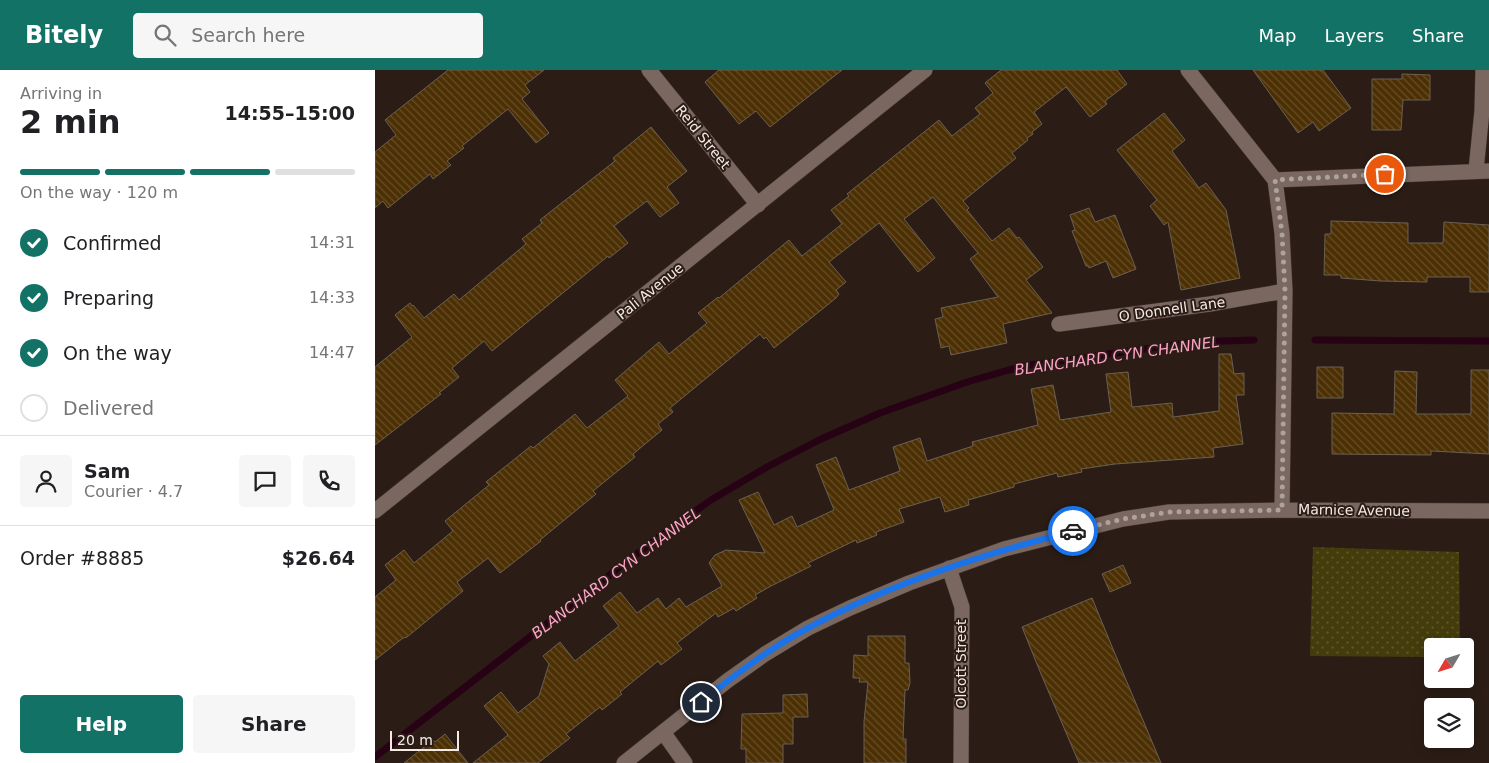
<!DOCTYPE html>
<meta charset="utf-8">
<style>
body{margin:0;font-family:"DejaVu Sans",sans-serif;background:#f6f6f6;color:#202124;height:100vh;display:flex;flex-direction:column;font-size:19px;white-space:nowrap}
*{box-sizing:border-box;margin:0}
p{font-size:16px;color:#757577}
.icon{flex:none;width:28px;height:28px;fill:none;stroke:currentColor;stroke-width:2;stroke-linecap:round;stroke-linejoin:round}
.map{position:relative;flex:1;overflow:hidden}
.details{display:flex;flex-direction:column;background:#fff;width:375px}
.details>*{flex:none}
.needle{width:32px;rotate:231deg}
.fabs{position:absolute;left:1049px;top:568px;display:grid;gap:10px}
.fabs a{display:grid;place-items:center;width:50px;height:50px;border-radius:5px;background:#fff;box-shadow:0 2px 12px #0003;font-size:25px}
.scale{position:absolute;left:15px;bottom:12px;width:69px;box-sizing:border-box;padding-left:5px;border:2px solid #f4eae5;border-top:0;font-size:14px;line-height:18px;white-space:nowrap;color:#f4eae5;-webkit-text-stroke:4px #2b1d16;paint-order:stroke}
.pin{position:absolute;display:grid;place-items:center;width:42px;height:42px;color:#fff;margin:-21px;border:2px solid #fff;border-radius:50%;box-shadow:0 1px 5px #0007}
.courier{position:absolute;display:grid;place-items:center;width:50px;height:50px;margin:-25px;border:4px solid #1a73e8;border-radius:50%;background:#fff;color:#222;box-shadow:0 1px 6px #0007}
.summary em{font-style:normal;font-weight:700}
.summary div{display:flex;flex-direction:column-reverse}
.summary{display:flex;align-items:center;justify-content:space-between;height:85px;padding:0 20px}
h1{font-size:32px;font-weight:700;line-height:38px}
.bar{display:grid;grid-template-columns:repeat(4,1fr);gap:8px 5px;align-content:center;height:60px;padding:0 20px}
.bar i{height:6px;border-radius:4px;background:#e0e0e0}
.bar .active{background:#127266}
.bar p{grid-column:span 4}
.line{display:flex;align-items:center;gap:12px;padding:0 20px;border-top:1px solid #e0e0e0}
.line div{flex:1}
.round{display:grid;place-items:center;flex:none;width:52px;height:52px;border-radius:5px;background:#f6f6f6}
ol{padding:0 20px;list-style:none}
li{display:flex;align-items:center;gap:15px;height:55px}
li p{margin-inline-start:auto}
li .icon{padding:5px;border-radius:50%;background:#127266;color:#fff;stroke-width:4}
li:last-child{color:#757577}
li i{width:28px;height:28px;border:2px solid #e0e0e0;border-radius:50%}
.primary-button{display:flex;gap:10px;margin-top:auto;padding:10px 20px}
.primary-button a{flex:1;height:58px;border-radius:5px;background:#127266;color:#fff;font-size:20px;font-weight:700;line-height:58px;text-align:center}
.primary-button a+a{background:#f6f6f6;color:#202124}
header{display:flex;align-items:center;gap:30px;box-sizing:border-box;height:70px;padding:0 25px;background:#127266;color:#fff}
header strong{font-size:24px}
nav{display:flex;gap:28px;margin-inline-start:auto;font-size:18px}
.search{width:350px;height:45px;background:#f6f6f6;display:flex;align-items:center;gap:12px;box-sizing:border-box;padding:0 18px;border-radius:5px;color:#757577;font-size:19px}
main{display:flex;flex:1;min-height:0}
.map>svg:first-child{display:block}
.grass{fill:url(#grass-dots)}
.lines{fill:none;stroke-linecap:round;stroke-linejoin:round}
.stream{stroke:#270214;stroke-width:7}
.building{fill:url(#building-back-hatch);stroke:#6b6052}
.minor-casing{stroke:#443935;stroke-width:16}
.minor{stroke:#7a6860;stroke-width:15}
.done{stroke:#aea29d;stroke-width:5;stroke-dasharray:0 9}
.route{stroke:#1a73e8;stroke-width:6}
.labels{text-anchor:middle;stroke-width:4;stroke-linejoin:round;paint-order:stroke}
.street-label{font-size:14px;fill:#f4eae5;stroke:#2b1d16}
.water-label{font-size:15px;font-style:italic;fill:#fda3c8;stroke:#2b1d16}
</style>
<header>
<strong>Bitely</strong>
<div class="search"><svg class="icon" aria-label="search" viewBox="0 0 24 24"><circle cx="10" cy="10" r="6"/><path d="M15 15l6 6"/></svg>Search here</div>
<nav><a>Map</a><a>Layers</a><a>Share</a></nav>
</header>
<main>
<section class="details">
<div class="summary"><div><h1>2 min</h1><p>Arriving in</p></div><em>14:55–15:00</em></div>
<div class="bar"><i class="active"></i><i class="active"></i><i class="active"></i><i></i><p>On the way · 120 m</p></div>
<ol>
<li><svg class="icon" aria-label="check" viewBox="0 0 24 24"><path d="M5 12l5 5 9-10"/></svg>Confirmed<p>14:31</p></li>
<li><svg class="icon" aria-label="check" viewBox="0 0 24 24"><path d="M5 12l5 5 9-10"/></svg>Preparing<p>14:33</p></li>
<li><svg class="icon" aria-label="check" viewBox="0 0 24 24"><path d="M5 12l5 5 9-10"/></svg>On the way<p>14:47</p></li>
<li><i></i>Delivered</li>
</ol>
<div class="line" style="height:90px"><a class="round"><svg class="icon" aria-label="person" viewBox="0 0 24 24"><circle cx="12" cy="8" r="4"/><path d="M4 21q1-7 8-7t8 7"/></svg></a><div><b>Sam</b><p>Courier · 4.7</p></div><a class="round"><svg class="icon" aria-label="chat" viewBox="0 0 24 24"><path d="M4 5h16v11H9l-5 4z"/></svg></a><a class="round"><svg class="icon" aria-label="phone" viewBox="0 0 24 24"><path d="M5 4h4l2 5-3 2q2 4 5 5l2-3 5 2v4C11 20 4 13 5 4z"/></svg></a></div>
<div class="line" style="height:65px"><div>Order #8885</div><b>$26.64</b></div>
<div class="primary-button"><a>Help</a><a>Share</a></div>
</section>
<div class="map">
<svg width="1114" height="693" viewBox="0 0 1114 693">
<defs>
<pattern id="grass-dots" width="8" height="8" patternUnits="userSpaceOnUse" patternTransform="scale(1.25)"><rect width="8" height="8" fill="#453c0b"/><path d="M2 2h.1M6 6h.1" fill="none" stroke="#60582e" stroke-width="1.8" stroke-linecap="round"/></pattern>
<pattern id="building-back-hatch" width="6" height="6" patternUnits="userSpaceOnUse" patternTransform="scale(1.25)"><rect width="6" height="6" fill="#4c3004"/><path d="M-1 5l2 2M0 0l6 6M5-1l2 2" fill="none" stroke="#664e28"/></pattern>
</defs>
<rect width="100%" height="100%" fill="#2b1d16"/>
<path class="grass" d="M938 477 1084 482 1085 576H1058L1057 587 935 586Z"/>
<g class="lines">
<path class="stream" d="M940 270 1114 271
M0 687 290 462 336 430 392 397 444 370 505 343 592 312 648 296 819 272 879 270"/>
</g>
<path class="building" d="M73 0H169L150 15 155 22 147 29 174 63 161 73 133 39 87 76 89 78 72 91 76 95 58 109 55 104 13 138 8 131 0 138V82L21 65 10 50Z
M344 0H467L395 57 381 41 364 54 330 12Z
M626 0H742L752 14 730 31 732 34 715 47 691 17 659 42 667 54 657 62 658 64 652 68 653 70 637 83 641 88 588 131 594 138 592 140 617 171 634 158 642 168 644 167 668 197 651 210 677 243 628 254 632 273 576 285 574 276 566 278 560 249 568 247 566 238 623 227 595 189 603 183 558 127 529 149 560 188 543 202 504 153 454 192 471 212 461 220 464 224 461 228 399 278 391 267 389 269 385 264 295 338 298 342 283 354 287 360 258 384 260 387 218 421 221 424 165 470 166 471 125 503 113 488 82 512 88 521 32 567 28 568 0 590V527L21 510 10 495 29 480 39 493 78 461 70 451 114 415 111 412 156 376 158 378 200 344 212 358 253 326 240 310 284 272 294 284 332 253 323 243 343 227 344 228 414 170 427 186 467 154 456 140 474 126 472 124 564 50 577 66 605 44 600 38 618 23 610 13Z
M878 0H948L976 38 944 61 938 52 923 63Z
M1027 4 1055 5V30H1028L1026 60H997V9H1027Z
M789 43 810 70 797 81 824 118 831 113 851 140 865 208 806 220 793 152 789 155 775 136 782 130 742 80Z
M276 57 312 101 292 117 304 133 285 147 272 131 239 156 253 173 234 188 233 186 117 281 109 271 77 298 84 307 64 323 66 324 0 375V297L37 267 20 245 35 233 37 236 38 235 49 248 79 224 84 230 151 174 147 169 167 153 165 150 240 91 238 88Z
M714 138 720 152 740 145 761 199 738 208 731 191 714 198 713 196H711L697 161 700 160 695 145Z
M956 151 1033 153V173H1068L1069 152 1114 155V222H1095V207H1052V212L1006 211 966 208V205H949L950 164H956Z
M844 284H856L859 304 869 303V325H861L868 374 838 378 839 387 740 394 706 399 707 402 683 407 682 403 639 414V417L593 430 594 435 570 442 565 427 524 439 529 452 501 462 502 465 482 473 481 470 433 493 436 496 396 516 380 525 382 528 361 541 359 538 343 547 341 543 302 573 307 579 286 595 283 591 245 622 247 624 227 640 225 637 191 664 195 668 163 693H98L133 665 109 636 126 622 143 643 164 626 174 594 168 586 185 572 200 591 244 556 228 536 245 522 262 543 283 528 291 539 304 528 311 537 347 516 334 493 340 485 351 480 390 483 364 430 383 422 399 455 417 446 422 457 459 440 441 395 461 387 474 420 525 401 518 377 545 368 552 391 598 376 597 372 663 355 656 319 678 315 685 350 736 342 731 304 753 302 757 337 797 333 798 347 844 341Z
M942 297H968V328H942Z
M1096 300H1114V384L1056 381V385L957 384V343L1019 344 1020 301 1042 302 1041 344H1096Z
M748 495 756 513 735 522 727 504Z
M717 528 738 579 786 693H704L666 604 647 557Z
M493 566H530V593H534L535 613 533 620H530L528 669H531V693H489V652L493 612H484L485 608H478L479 585 493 586Z
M432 624 433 647H418V674H408V693H371V679H366L367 644 408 643V625Z
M70 664 93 693H29L58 670 60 672Z"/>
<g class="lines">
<g class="minor-casing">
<path id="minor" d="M274 0 383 135
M813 0 900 110 907 163 910 221 907 440
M1101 100 1107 41 1108 0
M900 110 1114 101
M684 254 835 234 910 221
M0 441 550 0
M574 498 587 537 586 693
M288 662 310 693
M249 693 352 611 390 584 433 558 475 538 534 513 629 479 748 449 794 442 907 440 1114 441"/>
</g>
<use href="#minor" class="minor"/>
</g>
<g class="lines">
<path class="done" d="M698 461 748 449 794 442 907 440 910 221 907 163 900 110 1010 104"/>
<path class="route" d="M326 632C360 605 395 578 433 558 516 513 607 485 698 461"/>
</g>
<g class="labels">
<g class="street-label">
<text transform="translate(328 67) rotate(51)" y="5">Reid Street</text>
<text transform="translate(275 221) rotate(-39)" y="5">Pali Avenue</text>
<text transform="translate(797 239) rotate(-8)" y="5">O Donnell Lane</text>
<text transform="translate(979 440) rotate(1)" y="5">Marnice Avenue</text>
<text transform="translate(586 594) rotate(-90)" y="5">Olcott Street</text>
</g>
<g class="water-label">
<text transform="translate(742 286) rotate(-8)" y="5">BLANCHARD CYN CHANNEL</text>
<text transform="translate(241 503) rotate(-37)" y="5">BLANCHARD CYN CHANNEL</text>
</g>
</g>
</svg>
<div class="fabs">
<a><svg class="needle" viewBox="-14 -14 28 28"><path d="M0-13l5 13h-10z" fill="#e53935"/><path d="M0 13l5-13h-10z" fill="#757577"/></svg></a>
<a><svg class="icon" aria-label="layers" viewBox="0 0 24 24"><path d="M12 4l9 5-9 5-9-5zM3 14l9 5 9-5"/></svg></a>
</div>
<div class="scale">20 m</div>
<div class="pin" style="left:1010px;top:104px;background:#ea580c"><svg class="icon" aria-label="bag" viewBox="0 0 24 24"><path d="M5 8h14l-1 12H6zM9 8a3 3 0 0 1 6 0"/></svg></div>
<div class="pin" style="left:326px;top:632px;background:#1f2937"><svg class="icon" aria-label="home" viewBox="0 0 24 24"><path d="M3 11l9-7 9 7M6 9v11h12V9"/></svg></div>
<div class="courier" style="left:698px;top:461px"><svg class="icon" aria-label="car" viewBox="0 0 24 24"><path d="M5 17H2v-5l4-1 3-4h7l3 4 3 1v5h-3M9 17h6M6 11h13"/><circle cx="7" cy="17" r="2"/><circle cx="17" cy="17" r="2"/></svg></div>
</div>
</main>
